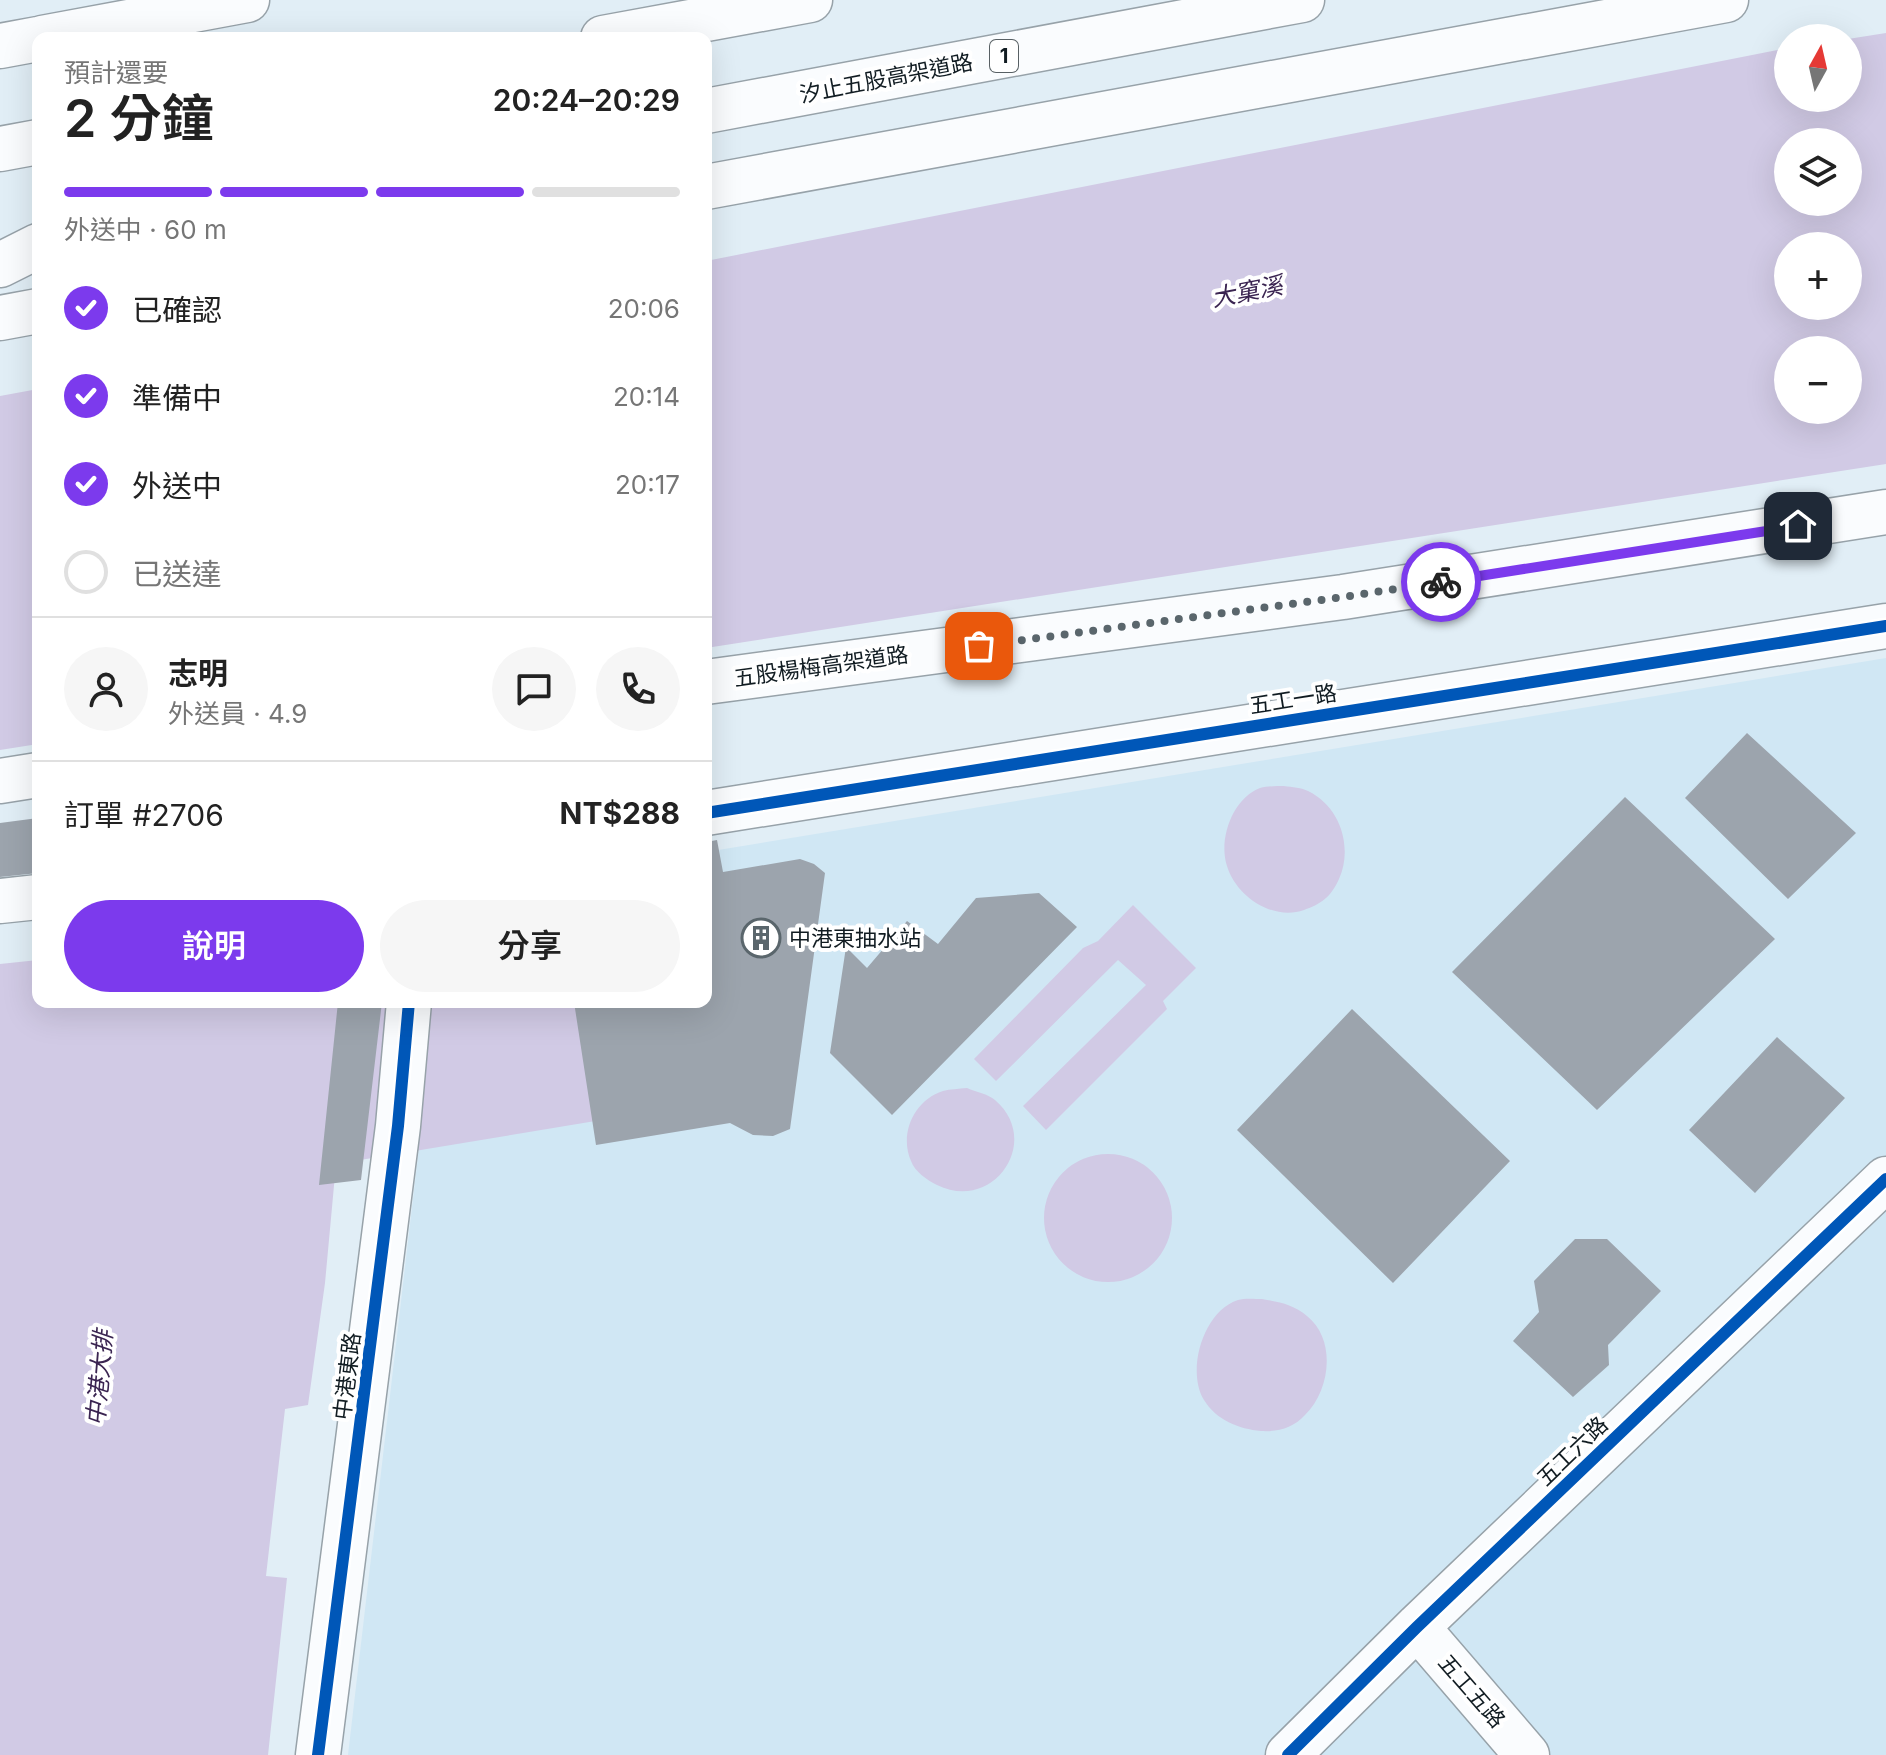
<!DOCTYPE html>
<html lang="zh-TW">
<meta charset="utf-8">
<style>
body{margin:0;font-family:Inter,"Noto Sans TC",sans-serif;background:#f6f6f6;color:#222;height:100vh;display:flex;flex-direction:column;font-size:30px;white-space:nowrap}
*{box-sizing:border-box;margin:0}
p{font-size:26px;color:#767676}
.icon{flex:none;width:44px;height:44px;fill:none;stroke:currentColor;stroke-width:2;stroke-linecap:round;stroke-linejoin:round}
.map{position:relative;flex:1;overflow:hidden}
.sheet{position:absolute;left:32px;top:32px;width:680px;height:976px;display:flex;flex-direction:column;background:#fff;border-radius:16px;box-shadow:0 8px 32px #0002}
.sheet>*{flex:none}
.needle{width:52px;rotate:8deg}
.fabs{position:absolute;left:1774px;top:24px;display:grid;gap:16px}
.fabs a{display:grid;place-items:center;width:88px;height:88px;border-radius:50%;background:#fff;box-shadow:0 8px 32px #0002;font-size:40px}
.pin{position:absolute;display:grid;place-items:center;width:68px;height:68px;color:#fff;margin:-34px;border-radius:16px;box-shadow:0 4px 12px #0006}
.courier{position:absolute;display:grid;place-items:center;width:80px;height:80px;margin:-40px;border:6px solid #7c3aed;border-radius:50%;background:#fff;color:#222;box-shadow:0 2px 10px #0007}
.summary em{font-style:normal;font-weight:600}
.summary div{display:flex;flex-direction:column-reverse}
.summary{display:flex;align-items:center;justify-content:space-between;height:136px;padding:0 32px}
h1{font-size:52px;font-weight:600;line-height:60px}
.bar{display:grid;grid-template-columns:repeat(4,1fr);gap:12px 8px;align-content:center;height:96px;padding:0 32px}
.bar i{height:10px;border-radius:6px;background:#e0e0e0}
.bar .on{background:#7c3aed}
.bar p{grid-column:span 4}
.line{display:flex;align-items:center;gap:20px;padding:0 32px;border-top:2px solid #e0e0e0}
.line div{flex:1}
.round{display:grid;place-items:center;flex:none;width:84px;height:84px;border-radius:42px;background:#f6f6f6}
ol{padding:0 32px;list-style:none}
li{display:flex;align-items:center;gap:24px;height:88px}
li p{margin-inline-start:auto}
li .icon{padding:8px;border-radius:50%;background:#7c3aed;color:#fff;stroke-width:4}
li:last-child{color:#767676}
li i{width:44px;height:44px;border:4px solid #e0e0e0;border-radius:50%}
.button{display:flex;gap:16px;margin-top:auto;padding:16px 32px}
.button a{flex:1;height:92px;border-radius:48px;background:#7c3aed;color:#fff;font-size:32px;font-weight:600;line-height:92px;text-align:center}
.button a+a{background:#f6f6f6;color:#222}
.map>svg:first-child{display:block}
.built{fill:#d0e7f4}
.water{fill:#d1cae5;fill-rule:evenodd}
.building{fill:#9ca4ad}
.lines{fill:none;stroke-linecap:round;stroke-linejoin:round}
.minor-casing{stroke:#97a2a9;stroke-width:47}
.highway-casing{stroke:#97a2a9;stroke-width:47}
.minor{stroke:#fafcfe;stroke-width:44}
.highway{stroke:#fafcfe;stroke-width:44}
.cycleway-casing{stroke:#fff;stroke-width:17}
.cycleway{stroke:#0057b8;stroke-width:12}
.done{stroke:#5a666c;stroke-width:8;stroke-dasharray:0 14.4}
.route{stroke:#7c3aed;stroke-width:10}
.labels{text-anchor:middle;stroke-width:8;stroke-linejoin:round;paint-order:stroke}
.shield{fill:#fff;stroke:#586064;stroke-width:2}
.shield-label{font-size:20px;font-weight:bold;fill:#111c22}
.street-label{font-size:22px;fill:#111c22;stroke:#fff}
.poi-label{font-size:22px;fill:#111c22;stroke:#fff;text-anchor:start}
.water-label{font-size:24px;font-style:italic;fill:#3a2451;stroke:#fff}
</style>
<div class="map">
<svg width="1886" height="1755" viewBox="0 0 1886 1755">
<rect width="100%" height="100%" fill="#e1eef6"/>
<path class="built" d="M1886 658V1755H348L436 1002H706V852Z"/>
<path class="water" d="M1886 33V464L706 648V261L1788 48V98H1848V39ZM1848 142V202H1788V142ZM1788 246H1848V306H1788ZM1848 350V410H1788V350Z
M38 389V744L0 750V396Z
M1284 786C1292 787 1302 788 1308 791 1341 807 1353 848 1339 879 1331 897 1321 904 1304 910 1272 921 1236 896 1227 866 1218 839 1233 798 1260 788 1267 786 1277 786 1284 786Z
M706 822 752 1095 336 1164 325 1283 308 1405 285 1409 266 1576 287 1578 268 1755H0V964L38 960V1002H706Z
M1133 905 1196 968 1163 1001 1167 1009 1046 1130 1023 1106 1146 985 1118 960 996 1081 974 1059 1083 948 1098 941Z
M967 1088C976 1092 988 1094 995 1100 1043 1141 993 1213 937 1185 927 1180 915 1172 911 1161 899 1134 914 1100 943 1091 950 1089 959 1089 967 1088Z
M1044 1218a64 64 0 1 1 128 0a64 64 0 1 1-128 0Z
M1262 1299C1279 1302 1293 1304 1307 1316 1337 1340 1330 1391 1305 1415 1293 1428 1278 1432 1261 1431 1239 1429 1216 1420 1204 1400 1186 1371 1203 1311 1238 1300 1244 1298 1255 1299 1262 1299Z"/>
<path class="building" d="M1747 733 1856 833 1788 899 1685 798Z
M1625 797 1775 939 1597 1110 1452 972Z
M38 818V873L0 877V823Z
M717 840 723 872 800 859 814 864 825 873 790 1129 773 1136 753 1135 730 1123 596 1145 574 1002H706V842Z
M1039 893 1077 927 892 1115 830 1053 846 947 867 968 907 921 938 944 976 898Z
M338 1002H382L361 1180 319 1185Z
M1352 1009 1510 1161 1393 1283 1237 1130Z
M1777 1037 1845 1098 1755 1193 1689 1130Z
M1575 1239H1607L1661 1291 1608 1345 1609 1365 1573 1397 1513 1341 1539 1312 1534 1281Z"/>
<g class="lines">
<g class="minor-casing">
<path id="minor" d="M706 813 1886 626
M0 901 38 897
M1417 1627 1527 1755
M318 1755 398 1126 409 1002
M1288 1755 1417 1627 1886 1179"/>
</g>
<g class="highway-casing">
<path id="highway" d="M42 38 247 0
M603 38 810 0
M0 46 38 39
M706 111 1302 0
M0 149 38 142
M706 187 1726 0
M0 265 38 246
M0 318 38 311
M706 682 1343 597 1886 512
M0 781 38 775"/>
</g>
<use href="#minor" class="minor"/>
<use href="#highway" class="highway"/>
<g class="cycleway-casing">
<path id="cycleway" d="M706 813 1886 626
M318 1755 398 1126 409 1002
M1288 1755 1417 1627 1886 1179"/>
</g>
<use href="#cycleway" class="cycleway"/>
</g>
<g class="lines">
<path class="done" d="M979 646 1343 597 1441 582"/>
<path class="route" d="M1441 582 1798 526"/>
</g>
<defs>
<g id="building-ring" transform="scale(2)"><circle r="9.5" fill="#fff" stroke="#5a666c" stroke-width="1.5"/><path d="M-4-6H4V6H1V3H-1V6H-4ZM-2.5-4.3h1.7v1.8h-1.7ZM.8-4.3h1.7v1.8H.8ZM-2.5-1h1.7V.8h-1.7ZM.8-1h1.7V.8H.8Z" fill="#5a666c"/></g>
</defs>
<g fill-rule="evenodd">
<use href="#building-ring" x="761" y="938"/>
</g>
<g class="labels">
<rect class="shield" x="990" y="40" width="28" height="32" rx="6"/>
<g class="shield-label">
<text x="1004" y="63">1</text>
</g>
<g class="street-label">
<text transform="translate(886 78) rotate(-11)" y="8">汐止五股高架道路</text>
<text transform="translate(821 666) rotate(-8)" y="8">五股楊梅高架道路</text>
<text transform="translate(1293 699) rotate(-9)" y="8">五工一路</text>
<text transform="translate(347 1376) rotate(-83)" y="8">中港東路</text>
<text transform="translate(1572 1451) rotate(-44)" y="8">五工六路</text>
<text transform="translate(1472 1691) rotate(49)" y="8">五工五路</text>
</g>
<g class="poi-label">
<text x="789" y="946">中港東抽水站</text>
</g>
<g class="water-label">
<text transform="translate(1247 292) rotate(-11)" y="8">大窠溪</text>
<text transform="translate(100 1378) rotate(-85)" y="8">中港大排</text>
</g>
</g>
</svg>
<div class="fabs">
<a><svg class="needle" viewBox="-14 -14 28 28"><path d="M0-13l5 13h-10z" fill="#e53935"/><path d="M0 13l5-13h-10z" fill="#767676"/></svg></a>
<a><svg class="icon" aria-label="layers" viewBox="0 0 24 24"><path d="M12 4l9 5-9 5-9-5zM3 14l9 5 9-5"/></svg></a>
<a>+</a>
<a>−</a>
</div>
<div class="pin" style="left:979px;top:646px;background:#ea580c"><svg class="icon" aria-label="bag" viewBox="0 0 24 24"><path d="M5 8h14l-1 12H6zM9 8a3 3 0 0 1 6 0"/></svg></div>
<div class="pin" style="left:1798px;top:526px;background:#1f2937"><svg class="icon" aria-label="home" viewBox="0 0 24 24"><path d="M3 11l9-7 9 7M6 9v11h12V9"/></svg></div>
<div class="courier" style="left:1441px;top:582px"><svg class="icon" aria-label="bike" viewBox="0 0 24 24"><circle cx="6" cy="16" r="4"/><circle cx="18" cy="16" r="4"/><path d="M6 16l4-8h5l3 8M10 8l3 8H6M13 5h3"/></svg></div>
<section class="sheet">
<div class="summary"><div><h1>2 分鐘</h1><p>預計還要</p></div><em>20:24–20:29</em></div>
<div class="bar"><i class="on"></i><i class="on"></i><i class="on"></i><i></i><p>外送中 · 60 m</p></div>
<ol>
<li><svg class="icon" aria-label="check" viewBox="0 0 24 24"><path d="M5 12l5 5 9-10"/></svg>已確認<p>20:06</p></li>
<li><svg class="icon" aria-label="check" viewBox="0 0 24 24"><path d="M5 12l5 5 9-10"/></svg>準備中<p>20:14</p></li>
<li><svg class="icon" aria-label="check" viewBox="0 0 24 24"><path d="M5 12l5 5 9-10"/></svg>外送中<p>20:17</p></li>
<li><i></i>已送達</li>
</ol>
<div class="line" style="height:144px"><a class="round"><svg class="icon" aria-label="person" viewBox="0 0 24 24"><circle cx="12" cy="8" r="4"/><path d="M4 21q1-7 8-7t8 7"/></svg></a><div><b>志明</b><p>外送員 · 4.9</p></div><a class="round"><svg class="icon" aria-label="chat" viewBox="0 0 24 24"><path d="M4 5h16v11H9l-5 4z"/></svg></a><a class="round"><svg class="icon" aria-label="phone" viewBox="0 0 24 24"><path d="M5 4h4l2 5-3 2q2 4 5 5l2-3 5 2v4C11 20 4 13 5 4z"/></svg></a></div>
<div class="line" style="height:104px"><div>訂單 #2706</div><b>NT$288</b></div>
<div class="button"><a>說明</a><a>分享</a></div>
</section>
</div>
